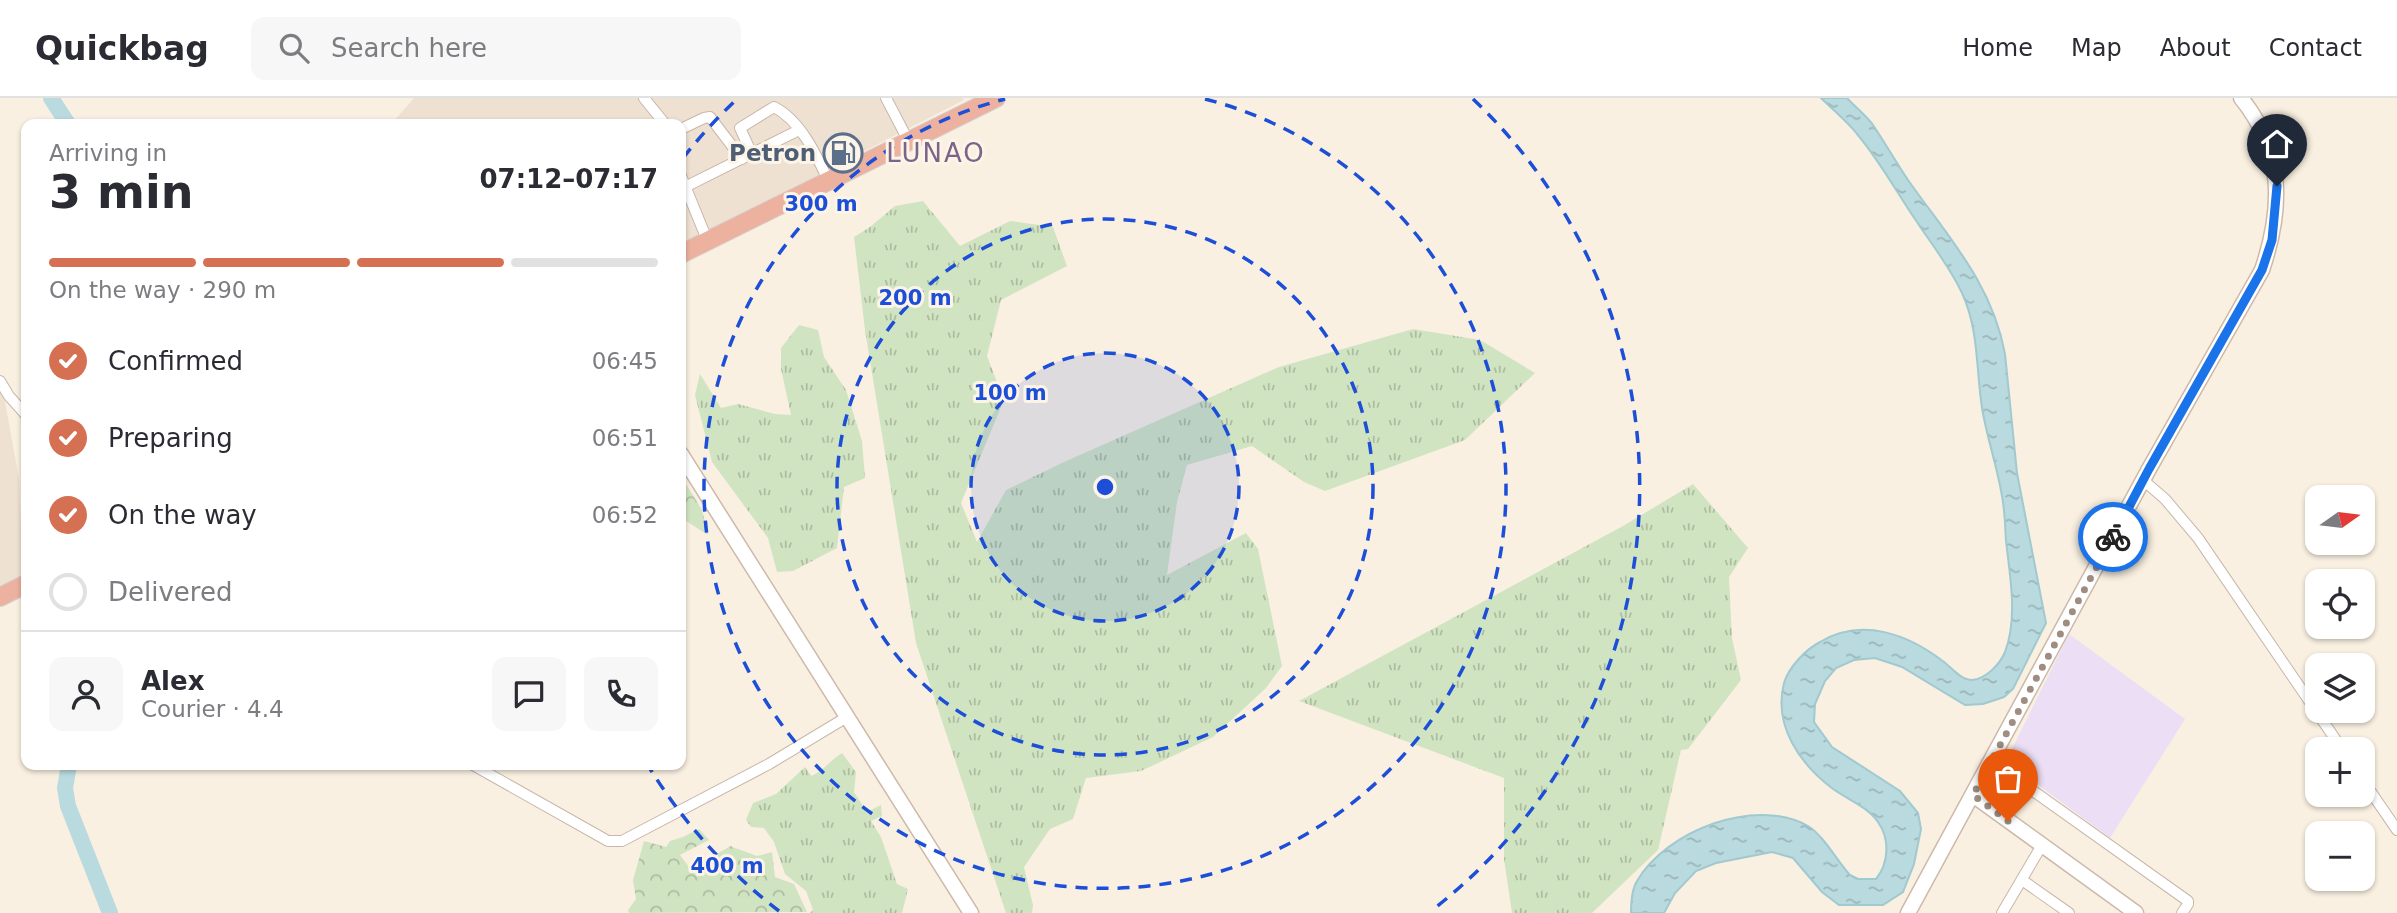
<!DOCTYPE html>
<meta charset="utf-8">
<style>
body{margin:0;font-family:"DejaVu Sans",sans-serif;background:#f7f7f7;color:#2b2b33;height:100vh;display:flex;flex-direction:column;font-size:26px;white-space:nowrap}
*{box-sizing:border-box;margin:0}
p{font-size:23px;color:#7c7c81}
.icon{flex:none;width:38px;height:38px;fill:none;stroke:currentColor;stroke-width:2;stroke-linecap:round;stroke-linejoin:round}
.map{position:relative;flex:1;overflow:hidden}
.sheet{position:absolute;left:21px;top:21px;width:665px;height:651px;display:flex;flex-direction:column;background:#fff;border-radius:14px;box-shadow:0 2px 5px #0004}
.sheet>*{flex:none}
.needle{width:46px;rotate:76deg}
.buttons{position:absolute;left:2305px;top:387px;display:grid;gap:14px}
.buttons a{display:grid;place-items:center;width:70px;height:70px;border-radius:14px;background:#fff;box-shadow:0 2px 5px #0004;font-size:35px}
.pin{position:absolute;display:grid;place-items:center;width:60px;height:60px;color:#fff;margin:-72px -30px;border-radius:50% 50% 50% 0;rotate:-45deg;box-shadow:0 0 7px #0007}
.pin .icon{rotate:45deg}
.courier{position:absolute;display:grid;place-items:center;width:70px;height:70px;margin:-35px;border:5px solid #1a73e8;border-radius:50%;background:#fff;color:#222;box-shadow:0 2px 9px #0007}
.overview em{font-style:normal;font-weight:600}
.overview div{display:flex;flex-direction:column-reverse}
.overview{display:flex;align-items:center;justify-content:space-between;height:119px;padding:0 28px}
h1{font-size:46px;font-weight:600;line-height:52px}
.bar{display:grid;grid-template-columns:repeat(4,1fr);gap:10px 7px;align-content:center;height:84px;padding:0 28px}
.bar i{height:9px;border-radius:5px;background:#e1e1e2}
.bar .current{background:#d67053}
.bar p{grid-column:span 4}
.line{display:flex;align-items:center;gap:18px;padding:0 28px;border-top:2px solid #e1e1e2}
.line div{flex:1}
.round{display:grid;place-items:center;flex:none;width:74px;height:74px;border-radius:14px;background:#f7f7f7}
ol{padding:0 28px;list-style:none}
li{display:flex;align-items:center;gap:21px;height:77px}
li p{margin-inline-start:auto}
li .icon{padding:7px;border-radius:50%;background:#d67053;color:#fff;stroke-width:4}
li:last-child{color:#7c7c81}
li i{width:38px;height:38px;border:4px solid #e1e1e2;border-radius:50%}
header{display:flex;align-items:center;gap:42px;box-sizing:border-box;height:98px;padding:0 35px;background:#fff;border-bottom:2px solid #e1e1e2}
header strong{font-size:33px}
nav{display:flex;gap:38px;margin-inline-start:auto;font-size:24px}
.search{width:490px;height:63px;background:#f7f7f7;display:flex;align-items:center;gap:18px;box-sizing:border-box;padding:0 24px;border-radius:14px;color:#7c7c81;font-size:26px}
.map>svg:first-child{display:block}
.residential{fill:#efe1d1}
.education{fill:#ecdef5}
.grass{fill:url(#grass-tufts)}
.forest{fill:url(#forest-crowns)}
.water{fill:url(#water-ripples);stroke:#a0c9d0;stroke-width:2}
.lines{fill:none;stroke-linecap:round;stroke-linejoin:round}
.river{stroke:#b9dadf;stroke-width:16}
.street-casing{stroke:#c8b7aa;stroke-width:12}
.secondary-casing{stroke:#cdb9aa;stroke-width:17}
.highway-casing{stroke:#d6d0cd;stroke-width:20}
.street{stroke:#fff;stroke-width:10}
.secondary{stroke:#fff;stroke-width:14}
.highway{stroke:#edb29f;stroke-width:18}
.done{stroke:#9e8d80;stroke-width:7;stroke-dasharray:0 12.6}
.route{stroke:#1a73e8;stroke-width:9}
.ring{fill:none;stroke:#1d4ed8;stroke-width:3.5;stroke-dasharray:12 9}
.labels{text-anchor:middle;stroke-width:6;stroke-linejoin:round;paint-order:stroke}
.service-label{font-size:23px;font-weight:bold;fill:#4e5e75;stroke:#fcf4e7;text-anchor:end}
.quarter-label{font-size:26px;letter-spacing:2px;fill:#7c638a;stroke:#fcf4e7}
.centre{fill:#1d4ed8;stroke:#fcf4e7;stroke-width:3.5}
.ring-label{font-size:21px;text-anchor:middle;font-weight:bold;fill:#1d4ed8;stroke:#fcf4e7;stroke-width:6;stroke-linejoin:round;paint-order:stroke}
</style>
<header>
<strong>Quickbag</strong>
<div class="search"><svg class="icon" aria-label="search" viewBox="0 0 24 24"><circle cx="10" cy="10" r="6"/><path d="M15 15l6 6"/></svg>Search here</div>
<nav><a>Home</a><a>Map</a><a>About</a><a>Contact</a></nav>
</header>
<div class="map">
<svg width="2397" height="815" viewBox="0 0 2397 815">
<defs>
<pattern id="grass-tufts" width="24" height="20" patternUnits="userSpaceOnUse" patternTransform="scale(1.75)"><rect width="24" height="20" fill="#d0e4c2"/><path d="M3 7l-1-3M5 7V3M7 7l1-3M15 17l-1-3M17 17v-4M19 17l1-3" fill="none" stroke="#adbca0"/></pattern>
<pattern id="forest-crowns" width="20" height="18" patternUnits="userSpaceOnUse" patternTransform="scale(1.75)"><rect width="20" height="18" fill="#d0e4c2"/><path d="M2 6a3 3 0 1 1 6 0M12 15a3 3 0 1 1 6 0" fill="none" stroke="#adbca0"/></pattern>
<pattern id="water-ripples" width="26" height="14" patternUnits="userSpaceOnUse" patternTransform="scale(1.75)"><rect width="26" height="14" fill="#b9dadf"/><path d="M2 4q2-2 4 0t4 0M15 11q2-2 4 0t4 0" fill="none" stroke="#9bb4b7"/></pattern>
</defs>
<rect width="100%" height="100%" fill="#f9f0e1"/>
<path class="residential" d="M414 0H962L964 2 681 147V26H391Z
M0 291 3 293 19 381 23 480 0 488Z"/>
<path class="education" d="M2069 536 2185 621 2110 740 2006 663Z"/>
<path class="grass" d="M923 103 960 148 1010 123 1053 129 1067 168 1001 202 987 258 1004 302 961 405 977 444 1006 392 1064 364 1279 269 1413 231 1480 242 1535 275 1465 342 1325 393 1304 384 1252 348 1187 367 1177 404 1167 477 1246 435 1258 451 1282 568 1266 590 1213 639 1141 673 1086 680 1073 721 1050 731 1024 769 1033 807 1032 815H1006L916 545 865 232 854 139 870 129 895 108Z
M799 227 818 232 824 259 846 292 862 343 865 380 844 389 837 450 793 473 777 474 768 440 712 364 695 297 700 276 721 310 738 306 775 316 791 317 781 271V250Z
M1693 386 1748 450 1729 479 1732 540 1741 582 1688 651 1681 652 1658 752 1592 815H1512L1504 761V680L1299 603 1623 428Z
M842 655 856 674 854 694 867 714 881 707 882 718 871 723 881 739 897 786 908 791 902 815H810L813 812 806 793 785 776 774 744 764 730 751 729 746 722 753 705 776 696 805 669 811 678C824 673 830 662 842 655Z"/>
<path class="forest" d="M681 378 702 412 708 437 683 421 681 424Z
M699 731 709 742 680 757 689 769C703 762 717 757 730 748L757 758 772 754 775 779 794 786 807 814 629 815 628 812 636 801 633 782 644 743 666 749 670 743 683 739Z"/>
<path class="water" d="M1821 0H1847C1855 9 1866 17 1873 27 1885 45 1896 64 1908 82 1948 139 1992 185 2005 256L2017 375 2046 525 2013 591 2004 599 1983 606 1965 607 1902 569 1875 560 1854 562 1836 570 1825 583 1815 606 1814 624 1832 649 1900 693 1918 715 1921 731 1914 766 1903 794 1883 807H1839L1822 794 1793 760 1772 754 1716 765 1696 773 1675 795 1664 815H1631C1631 806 1632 791 1637 783 1666 733 1755 698 1808 728 1823 737 1838 764 1850 777L1858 781H1876C1889 765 1890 741 1878 724 1868 709 1847 701 1833 691 1800 666 1773 628 1784 585 1789 569 1805 552 1820 544 1862 519 1908 536 1944 564 1952 570 1961 582 1972 582 1986 581 2000 566 2005 554 2018 520 2010 478 2006 443 2005 428 2005 413 2002 398 1997 368 1987 340 1982 310 1976 271 1979 232 1962 195 1950 169 1932 147 1917 124 1897 95 1880 63 1857 36 1847 23 1833 12 1821 0Z"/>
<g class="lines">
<path class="river" d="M51 0 68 26
M69 667 65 690 68 708 110 815"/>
<g class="street-casing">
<path id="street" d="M644 0 665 26
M886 0 909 44
M681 31 704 20 710 19 742 61
M752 56 740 30 774 9C800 22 816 56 828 82
M681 78 708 144
M685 89 799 32
M0 283 9 298 26 317
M2143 382 2165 401 2198 440 2342 651
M1991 663 2188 803V806L2182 815
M473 667 608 743H622L769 666 847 619
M2362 681 2397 732
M2022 782 2069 815
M2002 815 2042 747"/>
</g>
<g class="secondary-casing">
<path id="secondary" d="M681 356 971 815
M1973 697 2136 815
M1908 815 2149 371 2262 172C2283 110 2284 53 2241 0"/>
</g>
<g class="highway-casing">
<path id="highway" d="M681 156 996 0
M0 499 26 486"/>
</g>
<use href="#street" class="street"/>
<use href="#secondary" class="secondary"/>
<use href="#highway" class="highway"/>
</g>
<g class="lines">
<path class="done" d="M2008 723 1973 697 2113 439"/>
<path class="route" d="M2113 439 2149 371 2262 172 2272 142 2277 88"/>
</g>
<circle cx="1105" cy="389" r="134" fill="#1d4ed8" fill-opacity=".12"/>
<g class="ring">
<circle cx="1105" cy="389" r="134"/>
<circle cx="1105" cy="389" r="268"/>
<path d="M1205 1A401 401 0 1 1 1005 1"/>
<path d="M779 813A535 535 0 0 1 649 669M683 60A535 535 0 0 1 737 1M1473 1A535 535 0 0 1 1431 813"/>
</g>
<defs>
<g id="fuel-ring" transform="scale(2.0125)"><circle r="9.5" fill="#fcf4e7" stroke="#5c6f8a" stroke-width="1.5"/><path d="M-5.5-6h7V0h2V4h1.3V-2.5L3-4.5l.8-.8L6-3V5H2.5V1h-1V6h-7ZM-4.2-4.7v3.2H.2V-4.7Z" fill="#5c6f8a"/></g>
</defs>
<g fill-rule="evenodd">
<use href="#fuel-ring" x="843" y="55"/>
</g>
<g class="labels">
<g class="service-label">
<text x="816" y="63">Petron</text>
</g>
<g class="quarter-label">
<text x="936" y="64">LUNAO</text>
</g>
</g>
<circle cx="1105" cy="389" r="10" class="centre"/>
<g class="ring-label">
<text x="821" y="113">300 m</text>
<text x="915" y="207">200 m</text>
<text x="1010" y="302">100 m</text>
<text x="727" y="775">400 m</text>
</g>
</svg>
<div class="buttons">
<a><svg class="needle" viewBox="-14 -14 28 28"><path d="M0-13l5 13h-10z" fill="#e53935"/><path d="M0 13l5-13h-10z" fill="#7c7c81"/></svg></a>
<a><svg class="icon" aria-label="locate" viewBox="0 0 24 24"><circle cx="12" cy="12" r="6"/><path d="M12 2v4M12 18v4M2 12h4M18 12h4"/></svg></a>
<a><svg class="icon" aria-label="layers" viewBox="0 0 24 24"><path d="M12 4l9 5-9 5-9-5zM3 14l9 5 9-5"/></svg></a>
<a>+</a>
<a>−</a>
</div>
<div class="pin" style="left:2008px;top:723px;background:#ea580c"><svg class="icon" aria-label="bag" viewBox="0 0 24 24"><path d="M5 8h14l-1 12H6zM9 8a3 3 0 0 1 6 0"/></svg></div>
<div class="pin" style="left:2277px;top:88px;background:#1f2937"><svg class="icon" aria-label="home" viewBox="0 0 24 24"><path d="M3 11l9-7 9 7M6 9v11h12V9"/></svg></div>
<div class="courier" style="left:2113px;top:439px"><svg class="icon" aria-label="bike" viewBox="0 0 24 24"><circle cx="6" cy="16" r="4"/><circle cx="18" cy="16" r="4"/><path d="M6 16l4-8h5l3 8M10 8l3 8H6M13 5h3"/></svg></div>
<section class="sheet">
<div class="overview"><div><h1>3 min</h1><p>Arriving in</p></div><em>07:12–07:17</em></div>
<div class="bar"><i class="current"></i><i class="current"></i><i class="current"></i><i></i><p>On the way · 290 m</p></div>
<ol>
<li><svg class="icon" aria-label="check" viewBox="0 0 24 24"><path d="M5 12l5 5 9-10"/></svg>Confirmed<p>06:45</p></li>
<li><svg class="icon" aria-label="check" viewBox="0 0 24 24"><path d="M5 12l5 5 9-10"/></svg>Preparing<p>06:51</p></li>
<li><svg class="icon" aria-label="check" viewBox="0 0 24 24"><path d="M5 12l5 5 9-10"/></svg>On the way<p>06:52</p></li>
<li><i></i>Delivered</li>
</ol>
<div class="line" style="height:126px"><a class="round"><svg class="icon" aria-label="person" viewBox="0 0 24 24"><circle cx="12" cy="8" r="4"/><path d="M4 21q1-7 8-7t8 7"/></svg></a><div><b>Alex</b><p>Courier · 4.4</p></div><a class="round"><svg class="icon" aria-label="chat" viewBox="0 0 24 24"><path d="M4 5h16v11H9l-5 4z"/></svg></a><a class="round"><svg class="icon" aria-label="phone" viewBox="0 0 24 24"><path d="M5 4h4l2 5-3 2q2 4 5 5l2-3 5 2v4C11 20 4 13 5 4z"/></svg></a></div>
</section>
</div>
